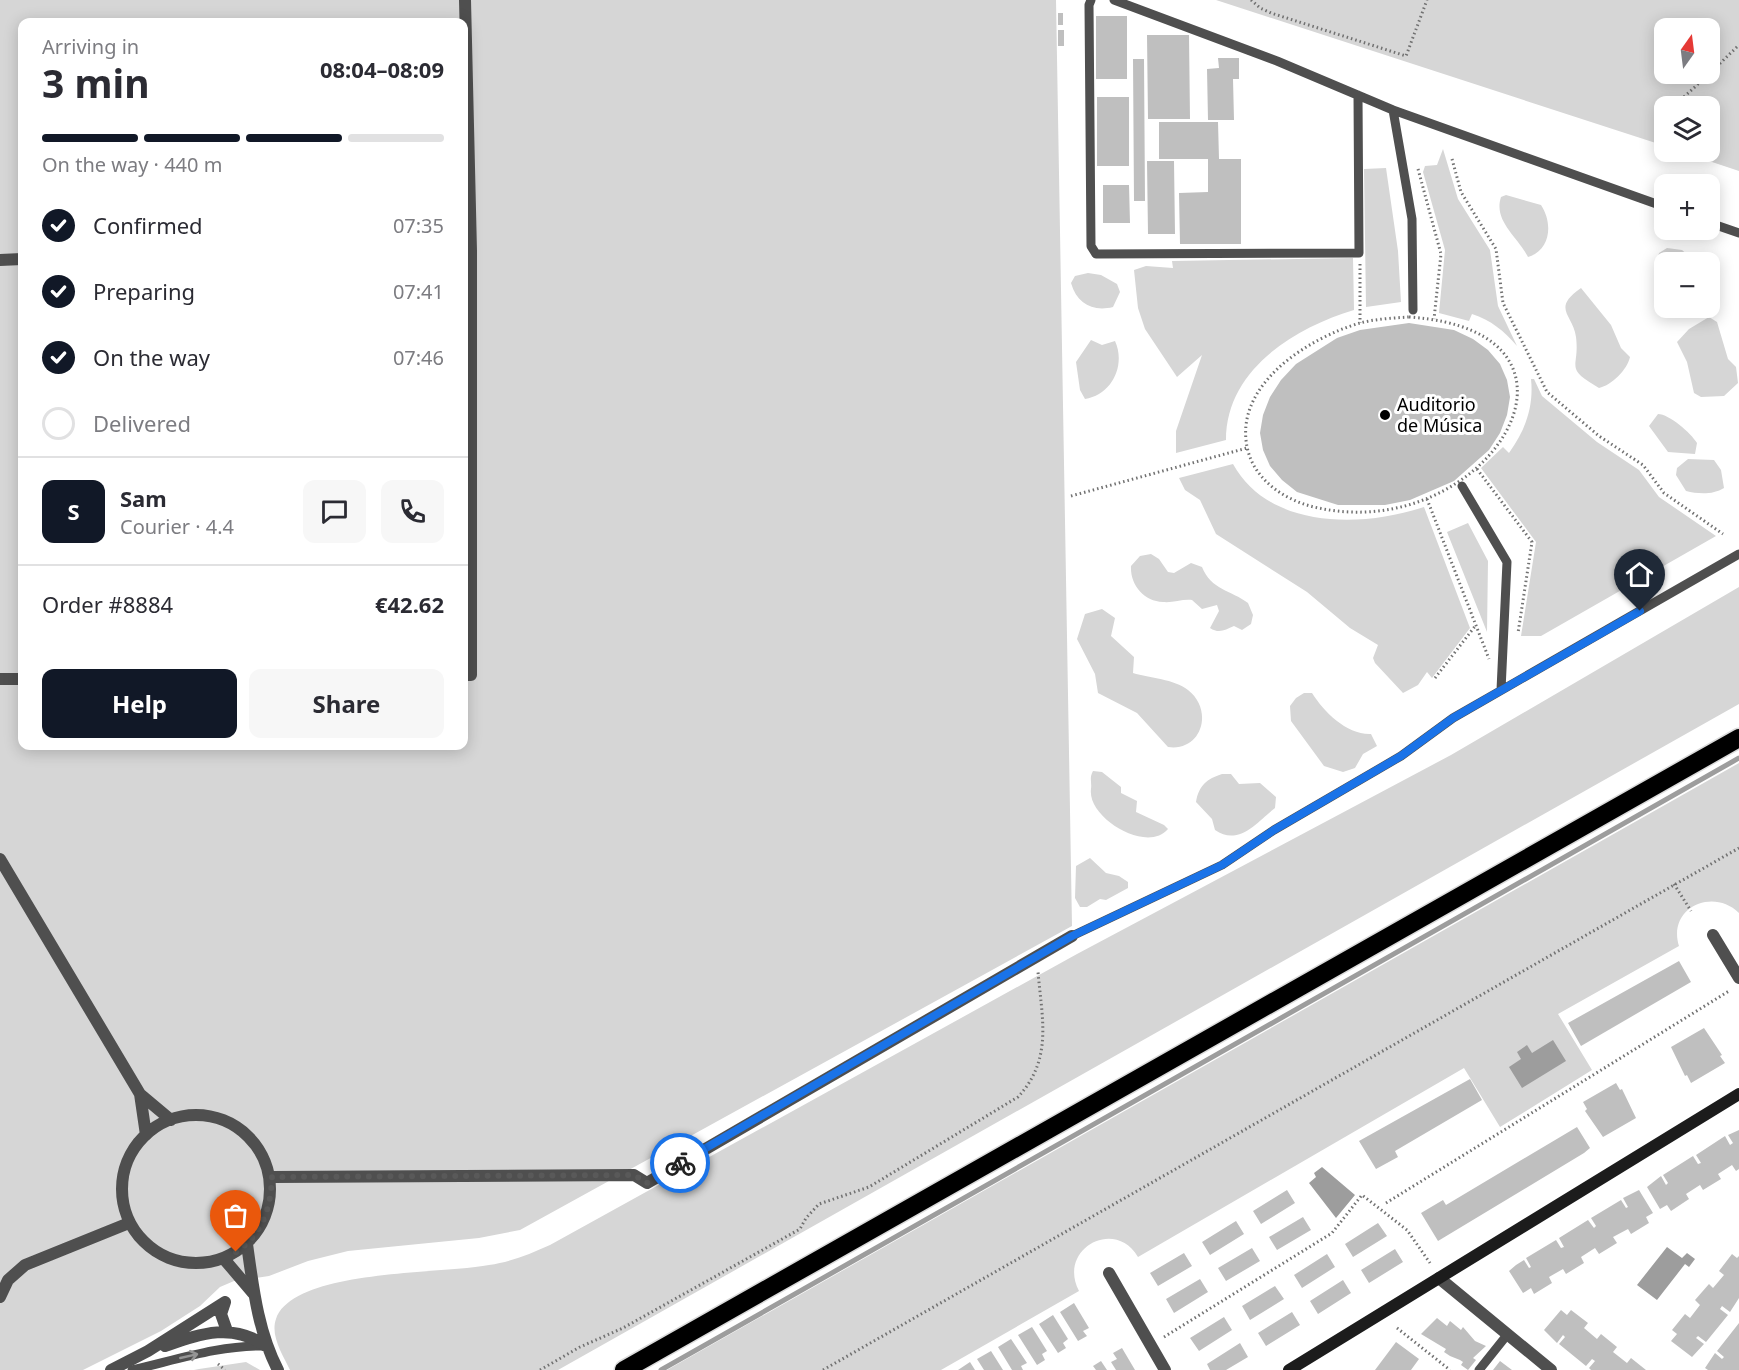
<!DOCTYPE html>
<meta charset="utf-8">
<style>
body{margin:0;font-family:"Noto Sans",sans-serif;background:#f7f7f7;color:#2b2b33;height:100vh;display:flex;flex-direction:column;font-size:22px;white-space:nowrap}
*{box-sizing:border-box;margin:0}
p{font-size:20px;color:#7c7c81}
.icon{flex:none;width:33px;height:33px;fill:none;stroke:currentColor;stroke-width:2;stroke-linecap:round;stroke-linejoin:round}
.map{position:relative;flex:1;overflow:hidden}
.drawer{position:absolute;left:18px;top:18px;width:450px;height:732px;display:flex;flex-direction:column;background:#fff;border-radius:12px;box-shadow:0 3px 15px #0003}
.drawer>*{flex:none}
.needle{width:39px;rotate:14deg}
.buttons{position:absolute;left:1654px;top:18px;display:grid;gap:12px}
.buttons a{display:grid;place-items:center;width:66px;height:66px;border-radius:12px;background:#fff;box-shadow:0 3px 15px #0003;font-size:30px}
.pin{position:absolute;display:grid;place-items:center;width:51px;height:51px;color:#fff;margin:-62px -26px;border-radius:50% 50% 50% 0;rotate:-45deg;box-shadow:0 0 6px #0007}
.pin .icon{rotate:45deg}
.courier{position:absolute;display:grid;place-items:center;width:60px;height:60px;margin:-30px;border:4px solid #1a73e8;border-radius:50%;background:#fff;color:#222;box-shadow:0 2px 8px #0007}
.overview em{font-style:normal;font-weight:700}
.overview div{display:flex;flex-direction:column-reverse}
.overview{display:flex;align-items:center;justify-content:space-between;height:102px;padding:0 24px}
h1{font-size:39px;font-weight:700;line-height:45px}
.bar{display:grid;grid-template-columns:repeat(4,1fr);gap:9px 6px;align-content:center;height:72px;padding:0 24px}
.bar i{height:8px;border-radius:4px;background:#e1e1e2}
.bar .on{background:#111827}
.bar p{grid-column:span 4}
.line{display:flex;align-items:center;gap:15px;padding:0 24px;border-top:2px solid #e1e1e2}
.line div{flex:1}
.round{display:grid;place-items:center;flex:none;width:63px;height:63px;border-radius:12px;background:#f7f7f7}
ol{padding:0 24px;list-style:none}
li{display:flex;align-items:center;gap:18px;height:66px}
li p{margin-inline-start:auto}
li .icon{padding:6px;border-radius:50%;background:#111827;color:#fff;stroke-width:4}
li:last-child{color:#7c7c81}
li i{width:33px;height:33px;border:3px solid #e1e1e2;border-radius:50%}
.cta{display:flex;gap:12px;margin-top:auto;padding:12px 24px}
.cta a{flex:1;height:69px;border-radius:12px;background:#111827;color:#fff;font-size:24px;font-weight:700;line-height:69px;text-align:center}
.cta a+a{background:#f7f7f7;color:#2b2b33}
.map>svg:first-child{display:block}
.green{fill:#d6d6d6;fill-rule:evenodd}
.water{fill:#9d9d9d}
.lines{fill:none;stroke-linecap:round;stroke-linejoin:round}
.stream{stroke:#9d9d9d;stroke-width:5}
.building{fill:#bfbfbf}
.highway-casing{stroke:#dbdbdb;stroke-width:21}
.path{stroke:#717171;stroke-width:3;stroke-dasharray:1.5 3;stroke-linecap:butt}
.lane{stroke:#4f4f4f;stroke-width:9}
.street{stroke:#4f4f4f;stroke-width:12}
.secondary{stroke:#1c1c1c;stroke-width:12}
.highway{stroke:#000;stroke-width:18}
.oneway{stroke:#959595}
.done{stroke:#595959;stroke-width:6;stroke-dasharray:0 10.8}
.route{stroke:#1a73e8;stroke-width:8}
.poi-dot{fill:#000;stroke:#fff;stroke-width:2}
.labels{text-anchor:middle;stroke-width:6;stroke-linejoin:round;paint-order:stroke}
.poi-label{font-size:18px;fill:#000;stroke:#fff;text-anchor:start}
</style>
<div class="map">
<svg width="1739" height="1370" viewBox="0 0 1739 1370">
<rect width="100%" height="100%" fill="#fff"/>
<path class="green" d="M0 0H1056L1072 926 520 1230 479 1238 348 1251 308 1261 269 1276 234 1281 220 1287 200 1306 161 1331 83 1370H0ZM22 22H464V746H22Z
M1216 0H1739V171L1682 152H1710V106H1665V146ZM1665 28H1710V74H1665Z
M1443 149 1458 199 1490 250 1498 306 1517 346C1504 331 1491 320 1472 314L1469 321 1439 313 1445 250 1423 172 1425 166 1437 165Z
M1386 168 1398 251 1401 302 1366 307 1364 169Z
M1506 195 1541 205C1553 223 1551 250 1528 257 1518 237 1493 221 1501 197Z
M1667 248 1682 250 1696 262H1665V288C1654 276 1655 268 1659 253Z
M1353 258 1354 310C1294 328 1226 370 1226 440L1176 453V431L1202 355 1177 377 1145 329 1138 308 1134 270 1146 266 1173 268 1172 261Z
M1088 273 1101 275 1117 284 1120 292 1113 307C1093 312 1077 304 1071 283L1075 276Z
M1581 288 1611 325 1621 348 1630 357C1627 370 1612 385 1599 388 1563 367 1580 369 1576 337 1573 314 1551 309 1581 288Z
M1709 317 1717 322 1728 359 1736 367 1738 383 1724 396 1701 397 1694 393 1687 362 1677 342 1689 329Z
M1091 340 1102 345 1115 341C1126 365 1112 395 1085 399L1080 390 1076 362Z
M1531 379H1534L1542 396 1597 442 1639 470 1659 497 1716 536 1541 636H1521L1536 542 1481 468 1503 447 1509 453C1525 431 1534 407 1531 379Z
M1658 414C1669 414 1691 433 1697 443L1695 454 1668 452 1649 426Z
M1688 459 1714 460 1721 470 1724 488C1713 495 1698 494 1686 491L1676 475 1677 468Z
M1233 464C1269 529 1361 528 1424 507L1470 628 1432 678 1427 672 1418 685 1403 693 1375 663 1373 658 1378 645 1350 628 1307 592 1216 534 1200 500 1185 490 1179 478Z
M1468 523 1488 561 1487 632 1447 532Z
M1151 554 1159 559 1168 572 1174 573 1191 563 1202 567C1211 590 1231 590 1248 603L1253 615 1251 624 1242 630 1234 626C1225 630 1219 634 1210 628L1219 611 1217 605 1202 609 1192 600C1182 599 1173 603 1163 602 1144 601 1130 585 1131 566L1140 556Z
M1739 587V704L558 1370H290C283 1355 270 1336 276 1319 293 1269 443 1274 489 1265 511 1262 530 1254 550 1245L1077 954 1451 755Z
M1102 609 1115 618 1111 636 1134 657 1133 673C1150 678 1174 679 1188 690 1214 710 1202 752 1168 747L1137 713 1098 693 1095 674 1077 639 1085 614Z
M1304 693H1312C1324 712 1347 735 1371 734L1377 746 1363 754 1355 768 1343 772 1324 766 1291 721 1290 706 1296 698Z
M1739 763V913C1713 887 1667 908 1679 946L1558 1014 1592 1070 1500 1127 1464 1068 1138 1257C1115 1217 1057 1249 1079 1291L941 1370H667Z
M1093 771 1102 772 1121 787V793L1137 801 1136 812 1164 825 1168 829C1147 854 1087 818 1091 789 1092 782 1089 778 1093 771Z
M1222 774H1231L1239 784 1260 783 1276 797 1275 808C1258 821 1239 847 1215 830L1212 819 1196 802C1199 785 1207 779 1222 774Z
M1090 858 1106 873 1119 876 1128 882V888L1106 900 1100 899 1087 907H1080L1075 898 1076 866Z
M246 1362 260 1370H194L199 1369Z"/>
<path class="water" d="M1553 1040 1566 1061 1522 1088 1509 1067 1521 1059 1517 1052 1527 1045 1532 1053Z
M1322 1167 1355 1195 1336 1218 1309 1183 1316 1177 1314 1173Z
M1667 1247 1682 1258 1687 1253 1695 1259 1689 1267 1685 1264 1657 1300 1637 1285Z"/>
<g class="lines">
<path class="stream" d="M661 1370 1739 758"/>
</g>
<path class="building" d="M1058 13H1063V25H1058Z
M1096 16H1127V79H1096Z
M1058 30H1064V46H1058Z
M1147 35H1189L1190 119H1148Z
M1218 58H1239V79H1233L1234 120H1208L1207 69 1219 68Z
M1133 59H1144L1145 201H1134Z
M1097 97H1129V166H1097Z
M1159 122H1218L1219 159H1241V244H1180L1179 193 1208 192V159H1159Z
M1147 161H1174L1175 234H1148Z
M1103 185H1129L1130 223H1103Z
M1409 323 1454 330 1473 339 1488 350 1500 364 1507 380 1510 397 1507 415 1500 433 1489 450 1454 481 1410 500 1385 505H1338L1297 492 1282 480 1270 466 1263 450 1260 433 1263 415 1270 397 1281 380 1296 364 1337 338 1360 330Z
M1679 961 1691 982 1581 1046 1568 1023Z
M1704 1028 1722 1055 1720 1056 1725 1063 1691 1083 1687 1075 1685 1076 1671 1047Z
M1470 1079 1482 1100 1395 1151 1398 1157 1376 1169 1359 1141Z
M1616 1083 1620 1090 1622 1089 1636 1118 1603 1137 1585 1111 1587 1109 1583 1102Z
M1577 1127 1590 1148 1584 1153 1438 1241 1421 1213 1443 1200 1446 1205Z
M1739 1130V1169L1736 1171 1732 1165 1718 1174 1721 1179 1703 1190 1700 1185 1686 1194 1689 1199 1671 1211 1667 1205 1660 1209 1647 1187 1661 1176 1666 1185 1668 1183 1663 1175 1693 1156 1698 1164 1701 1163 1696 1155 1725 1136 1730 1145 1733 1143 1728 1135Z
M1287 1190 1295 1203 1261 1224 1253 1211Z
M1639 1190 1653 1213 1646 1217 1649 1223 1631 1234 1628 1229 1613 1237 1617 1243 1599 1254 1595 1248 1581 1257 1584 1263 1566 1274 1563 1269 1549 1277 1552 1283 1534 1294 1531 1288 1523 1293 1509 1271 1516 1265 1524 1260 1529 1268 1531 1267 1526 1258 1556 1240 1561 1248 1564 1247 1559 1238 1588 1220 1594 1228 1596 1226 1591 1218 1621 1200 1626 1208 1628 1207 1623 1198Z
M1303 1217 1311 1230 1277 1250 1269 1237Z
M1236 1221 1244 1234 1210 1255 1202 1242Z
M1378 1223 1387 1236 1353 1257 1345 1244Z
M1252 1248 1260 1261 1226 1281 1218 1268Z
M1395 1249 1403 1262 1369 1283 1361 1270Z
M1184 1253 1192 1266 1158 1286 1150 1273Z
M1327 1254 1335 1267 1302 1288 1294 1275Z
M1732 1254 1737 1258 1739 1256V1298L1730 1312 1722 1306 1720 1309 1728 1315 1706 1342 1698 1336 1696 1338 1704 1344 1692 1357 1671 1341 1677 1334 1672 1330 1685 1314 1690 1318 1700 1305 1695 1300 1709 1284 1713 1288 1724 1275 1719 1271Z
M1200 1279 1208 1292 1174 1313 1166 1299Z
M1343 1280 1351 1293 1318 1314 1310 1301Z
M1275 1286 1284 1299 1250 1320 1242 1306Z
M1074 1303 1089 1328 1083 1331 1087 1336 1078 1341 1060 1312Z
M1561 1310 1567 1315 1571 1310 1588 1323 1584 1328 1597 1339 1601 1334 1617 1347 1613 1352 1627 1363 1631 1358 1646 1370H1591L1589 1368 1595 1361 1592 1359 1586 1366 1559 1344 1565 1337 1563 1335 1557 1343 1544 1330Z
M1292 1312 1300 1325 1266 1346 1258 1333Z
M1053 1315 1068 1339 1063 1343 1066 1348 1058 1353 1039 1324Z
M1224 1317 1232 1330 1199 1351 1190 1338Z
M1437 1318 1447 1326 1450 1321 1461 1330 1463 1327 1475 1341 1486 1346 1473 1358 1476 1360 1468 1370 1461 1365 1463 1362 1460 1360 1450 1356 1444 1352 1446 1349 1421 1334Z
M1739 1323V1370H1708L1705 1368 1715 1353 1722 1359 1724 1357 1717 1351Z
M1032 1327 1047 1351 1042 1354 1045 1360 1037 1365 1018 1335Z
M1011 1339 1027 1363 1021 1366 1023 1370H1012L998 1347Z
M1396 1342 1419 1359 1411 1370H1375Z
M1240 1343 1248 1357 1226 1370H1210L1207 1364Z
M1122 1348 1135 1370H1116L1111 1362 1117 1359 1113 1353Z
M991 1351 1003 1370H984L977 1359Z
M1101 1361 1107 1370H1096L1093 1366Z
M1500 1361 1512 1370H1493Z
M970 1362 975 1370H958Z"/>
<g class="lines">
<g class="highway-casing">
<path id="highway" d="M624 1370 1739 738"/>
</g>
<path class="path" d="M1251 0 1260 8 1271 13 1406 56 1427 0
M1710 73 1739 45
M1674 106 1709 74
M1452 159 1461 192 1496 249 1503 303 1547 392 1599 436 1643 465 1664 493 1723 534
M1418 169 1441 254 1434 319
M1360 264V323
M1409 317C1620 331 1487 548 1314 507 1285 500 1256 481 1248 451 1231 386 1308 338 1360 323 1375 319 1393 318 1409 317Z
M1477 469 1532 542 1518 633
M1071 496 1247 448
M1427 499 1489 659
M1435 678 1476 625
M1674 884 1691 911
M1386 1203 1729 991
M1397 1328 1450 1370
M1164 1337 1332 1233 1362 1195 1407 1230 1430 1263
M218 1364 225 1370
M540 1370 580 1347 623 1328 800 1229 806 1218 819 1204 869 1187 1018 1097C1053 1059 1042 1019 1038 972
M823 1370 1739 848"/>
<path class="lane" d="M1091 0 1089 5 1091 246 1096 254 1359 253 1358 95
M1114 0 1277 61 1393 110 1665 207
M1393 110 1412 219 1413 310
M1710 223 1739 233
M1462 486 1507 562 1501 690
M1072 936 1222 865 1274 830 1401 756 1453 718 1739 554
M132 1370C176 1360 220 1345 265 1346
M1479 1370 1507 1335"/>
<path class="street" d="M0 260 22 259
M464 675H471V251L465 0
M0 679H22
M0 859 140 1094 171 1120
M1713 935 1739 978
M140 1094 146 1135
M122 1189a74 74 0 1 1 148 0a74 74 0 1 1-148 0Z
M272 1177 634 1175 647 1183 1072 936
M247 1244C253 1287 258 1332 278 1370
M224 1259 253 1293
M1109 1273 1165 1370
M1439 1278 1551 1370
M0 1297 8 1280 25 1265 129 1223
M225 1302 221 1314 227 1331
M165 1346C200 1334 232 1322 266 1346
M111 1370 148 1351 225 1302"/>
<path class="secondary" d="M1289 1370 1739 1094"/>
<use href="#highway" class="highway"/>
</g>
<defs><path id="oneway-shaft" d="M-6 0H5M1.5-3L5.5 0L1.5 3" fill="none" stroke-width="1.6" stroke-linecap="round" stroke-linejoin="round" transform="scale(1.5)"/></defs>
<use class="oneway" href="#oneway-shaft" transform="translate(189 1356) rotate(-13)"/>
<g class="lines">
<path class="done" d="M236 1252C262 1235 271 1208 272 1177L634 1175 647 1183 680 1163"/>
<path class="route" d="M680 1163 1072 936 1222 865 1274 830 1401 756 1453 718 1640 611"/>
</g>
<circle class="poi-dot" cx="1385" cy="415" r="6"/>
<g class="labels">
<g class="poi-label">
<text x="1397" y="411">Auditorio<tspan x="1397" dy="21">de Música</tspan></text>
</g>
</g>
</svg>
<div class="buttons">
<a><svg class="needle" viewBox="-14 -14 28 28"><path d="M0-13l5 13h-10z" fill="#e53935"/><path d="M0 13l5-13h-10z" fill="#7c7c81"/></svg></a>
<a><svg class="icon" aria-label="layers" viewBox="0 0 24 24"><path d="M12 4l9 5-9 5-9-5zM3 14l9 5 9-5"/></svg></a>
<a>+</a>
<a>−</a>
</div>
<div class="pin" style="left:236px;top:1252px;background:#ea580c"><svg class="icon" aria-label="bag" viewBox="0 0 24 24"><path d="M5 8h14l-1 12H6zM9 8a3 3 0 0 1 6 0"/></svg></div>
<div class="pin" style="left:1640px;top:611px;background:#1f2937"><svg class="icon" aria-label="home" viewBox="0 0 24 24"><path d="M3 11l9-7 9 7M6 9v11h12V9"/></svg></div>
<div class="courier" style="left:680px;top:1163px"><svg class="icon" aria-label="bike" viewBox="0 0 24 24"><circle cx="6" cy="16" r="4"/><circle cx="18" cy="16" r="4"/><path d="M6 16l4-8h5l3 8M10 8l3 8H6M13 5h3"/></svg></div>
<section class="drawer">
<div class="overview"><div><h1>3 min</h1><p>Arriving in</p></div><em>08:04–08:09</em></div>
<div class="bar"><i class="on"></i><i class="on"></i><i class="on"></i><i></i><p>On the way · 440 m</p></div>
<ol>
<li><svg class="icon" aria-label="check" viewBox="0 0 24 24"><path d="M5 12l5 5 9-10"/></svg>Confirmed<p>07:35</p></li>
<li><svg class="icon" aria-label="check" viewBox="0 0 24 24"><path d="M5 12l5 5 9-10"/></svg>Preparing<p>07:41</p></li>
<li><svg class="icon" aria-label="check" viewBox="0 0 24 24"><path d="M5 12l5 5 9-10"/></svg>On the way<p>07:46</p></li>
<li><i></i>Delivered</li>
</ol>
<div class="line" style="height:108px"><b class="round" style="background:#111827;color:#fff">S</b><div><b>Sam</b><p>Courier · 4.4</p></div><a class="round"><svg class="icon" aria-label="chat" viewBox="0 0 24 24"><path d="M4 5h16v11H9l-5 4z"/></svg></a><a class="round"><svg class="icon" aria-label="phone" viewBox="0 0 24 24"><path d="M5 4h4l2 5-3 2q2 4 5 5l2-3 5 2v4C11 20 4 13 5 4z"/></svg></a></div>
<div class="line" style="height:78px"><div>Order #8884</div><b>€42.62</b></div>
<div class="cta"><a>Help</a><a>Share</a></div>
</section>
</div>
